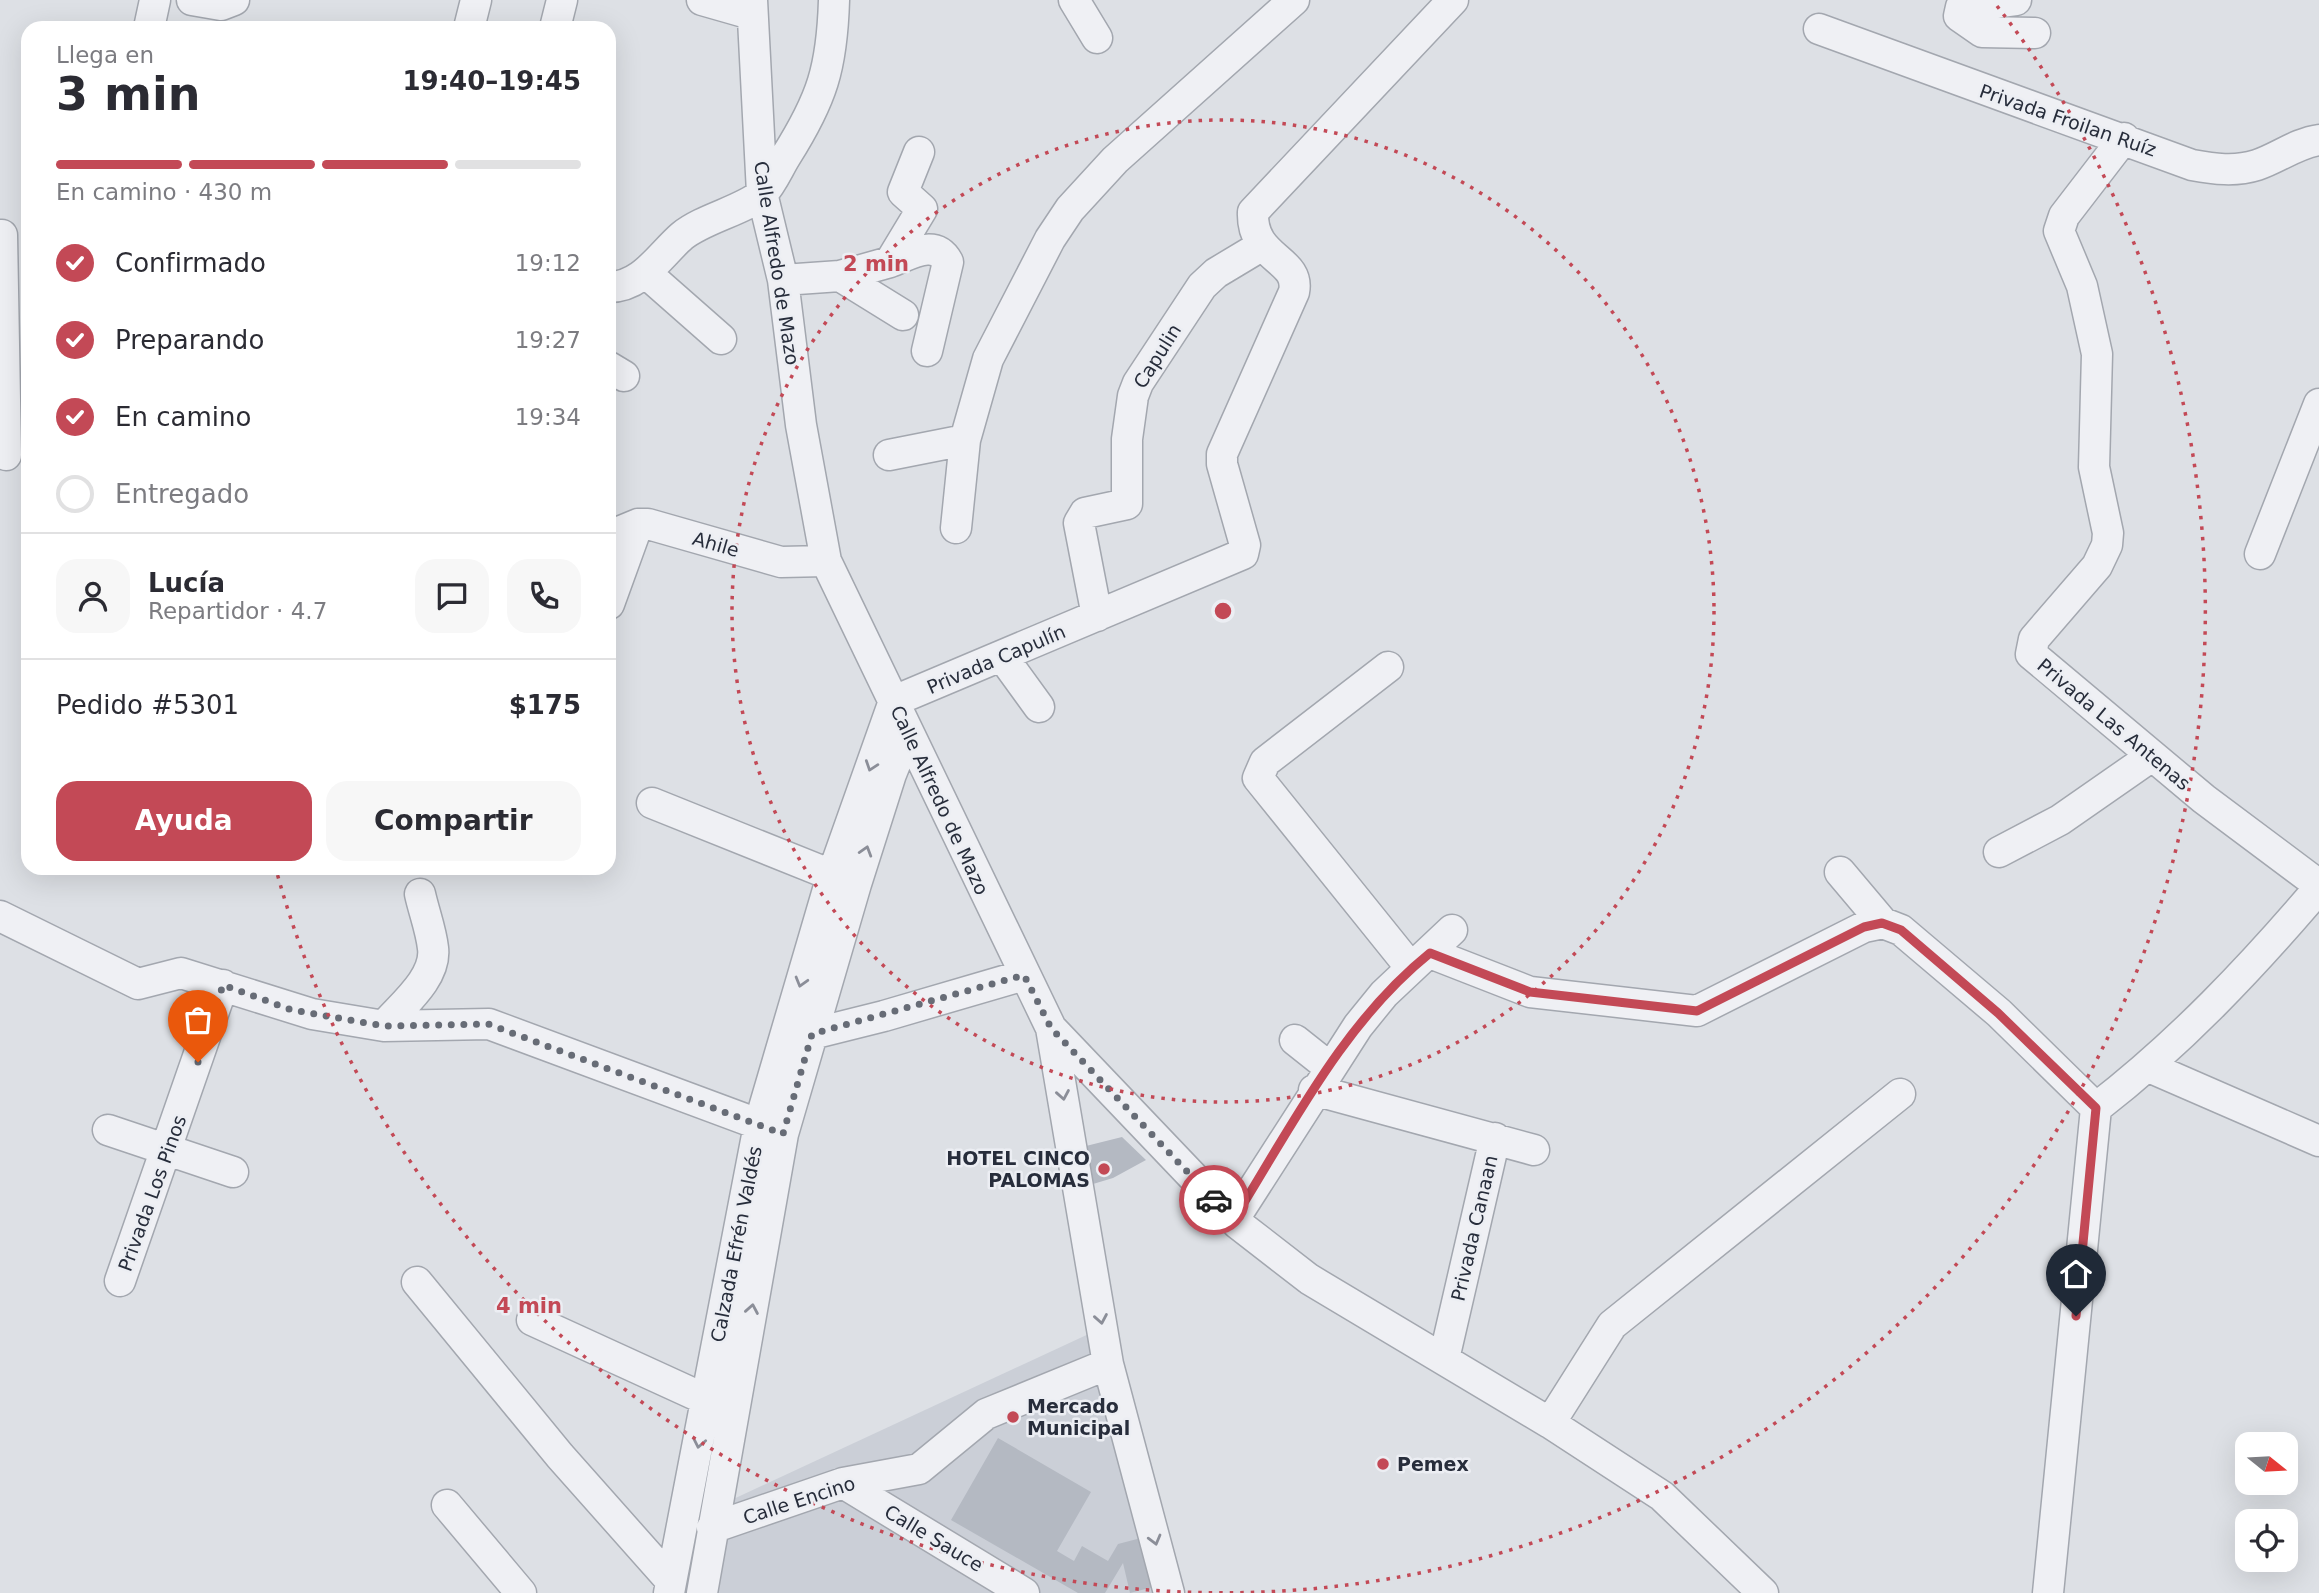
<!DOCTYPE html>
<html lang="es">
<meta charset="utf-8">
<style>
body{margin:0;font-family:"DejaVu Sans",sans-serif;background:#f7f7f7;color:#2b2b33;height:100vh;display:flex;flex-direction:column;font-size:26px;white-space:nowrap}
*{box-sizing:border-box;margin:0}
p{font-size:23px;color:#7c7c81}
.icon{flex:none;width:38px;height:38px;fill:none;stroke:currentColor;stroke-width:2;stroke-linecap:round;stroke-linejoin:round}
.map{position:relative;flex:1;overflow:hidden}
.details{position:absolute;left:21px;top:21px;width:595px;height:854px;display:flex;flex-direction:column;background:#fff;border-radius:21px;box-shadow:0 7px 28px #0002}
.details>*{flex:none}
.needle{width:46px;rotate:108deg}
.buttons{position:absolute;left:2235px;top:1432px;display:grid;gap:14px}
.buttons a{display:grid;place-items:center;width:63px;height:63px;border-radius:14px;background:#fff;box-shadow:0 7px 28px #0002;font-size:35px}
.pin{position:absolute;display:grid;place-items:center;width:60px;height:60px;color:#fff;margin:-72px -30px;border-radius:50% 50% 50% 0;rotate:-45deg;box-shadow:0 0 7px #0007}
.pin .icon{rotate:45deg}
.courier{position:absolute;display:grid;place-items:center;width:70px;height:70px;margin:-35px;border:5px solid #c34956;border-radius:50%;background:#fff;color:#222;box-shadow:0 2px 9px #0007}
.head em{font-style:normal;font-weight:700}
.head div{display:flex;flex-direction:column-reverse}
.head{display:flex;align-items:center;justify-content:space-between;height:119px;padding:0 35px}
h1{font-size:46px;font-weight:700;line-height:52px}
.bar{display:grid;grid-template-columns:repeat(4,1fr);gap:10px 7px;align-content:center;height:84px;padding:0 35px}
.bar i{height:9px;border-radius:5px;background:#e1e1e2}
.bar .current{background:#c34956}
.bar p{grid-column:span 4}
.line{display:flex;align-items:center;gap:18px;padding:0 35px;border-top:2px solid #e1e1e2}
.line div{flex:1}
.round{display:grid;place-items:center;flex:none;width:74px;height:74px;border-radius:21px;background:#f7f7f7}
ol{padding:0 35px;list-style:none}
li{display:flex;align-items:center;gap:21px;height:77px}
li p{margin-inline-start:auto}
li .icon{padding:7px;border-radius:50%;background:#c34956;color:#fff;stroke-width:4}
li:last-child{color:#7c7c81}
li i{width:38px;height:38px;border:4px solid #e1e1e2;border-radius:50%}
.primary-button{display:flex;gap:14px;margin-top:auto;padding:14px 35px}
.primary-button a{flex:1;height:80px;border-radius:21px;background:#c34956;color:#fff;font-size:28px;font-weight:700;line-height:80px;text-align:center}
.primary-button a+a{background:#f7f7f7;color:#2b2b33}
.map>svg:first-child{display:block}
.built{fill:#cbcfd7}
.building{fill:#b4b9c2}
.lines{fill:none;stroke-linecap:round;stroke-linejoin:round}
.minor-casing{stroke:#a3a7af;stroke-width:33}
.minor{stroke:#eff0f4;stroke-width:30}
.oneway{stroke:#8b8e98}
.done{stroke:#676c76;stroke-width:7;stroke-dasharray:0 12.6}
.route{stroke:#c34956;stroke-width:9}
.ring{fill:none;stroke:#c34956;stroke-width:3.5;stroke-dasharray:3.5 7}
.poi-dot{fill:#c34956;stroke:#eceef3;stroke-width:2.5}
.labels{text-anchor:middle;stroke-width:5;stroke-linejoin:round;paint-order:stroke}
.street-label{font-size:19px;fill:#272d3b;stroke:#eceef3}
.poi-label{font-size:19px;font-weight:bold;fill:#272d3b;stroke:#eceef3;text-anchor:start}
.centre{fill:#c34956;stroke:#eceef3;stroke-width:3.5}
.ring-label{font-size:21px;text-anchor:middle;font-weight:bold;fill:#c34956;stroke:#eceef3;stroke-width:5;stroke-linejoin:round;paint-order:stroke}
</style>
<div class="map">
<svg width="2319" height="1593" viewBox="0 0 2319 1593">
<rect width="100%" height="100%" fill="#dde0e5"/>
<path class="built" d="M1093 1332 1161 1593H713L727 1502Z"/>
<path class="building" d="M1122 1137 1146 1160 1113 1178 1083 1187 1074 1149Z
M998 1438 1091 1492 1057 1551 1074 1561 1082 1546 1108 1561 1118 1544 1141 1538 1153 1587 1130 1593 1123 1563 1105 1593H1078L951 1520Z"/>
<g class="lines">
<g class="minor-casing">
<path id="minor" d="M192 0 221 5 234 0
M702 0 751 14
M752 0 762 193 783 280 801 425 826 561 1051 1028 1108 1364 1169 1593
M1074 0 1097 38
M2016 0 1961 7 1959 16 1982 32 2035 33
M149 28 155 0
M469 28 476 0
M555 28 562 0
M1819 29 2192 165C2214 169 2235 172 2257 165 2278 158 2297 143 2319 140
M2124 138 2064 216 2059 231 2082 286 2097 354 2094 467 2108 533 2107 545 2097 566 2034 639 2031 654 2204 799 2319 885
M2 235 6 455
M890 262C910 255 935 238 948 262L927 351
M646 273 721 339
M840 276 890 262 922 209 903 192 919 152
M783 280 840 276 903 315
M609 287C642 287 660 255 682 236 704 218 745 210 763 193 772 184 779 167 786 156 822 99 832 68 834 0
M609 367 624 376
M889 455 965 440
M956 528 965 440 988 359 1050 239 1070 209 1115 160 1294 0
M609 536 638 524H648L781 562 826 561
M2260 554 2319 404
M609 604 638 524
M1097 616 1079 523 1085 513 1127 504V439L1133 396 1138 383 1202 286 1216 273 1261 246
M1002 656 1039 707
M1388 667 1265 762 1258 778 1411 968
M894 701 1243 554 1245 545 1222 464V454L1294 292C1301 258 1251 260 1253 212L1453 0
M652 803 849 882
M1999 852 2060 820 2152 756
M1840 872 1883 923
M0 916 138 984 181 973 312 1014 384 1026 489 1024 777 1131
M1430 953 1530 992 1697 1011 1864 927 1883 923 1901 930 1999 1013 2096 1108
M384 1026C401 1006 437 978 433 948 431 930 424 912 420 894
M1051 1028 1238 1224 1309 1279 1550 1423 1662 1496 1763 1593
M812 1034 884 1016 1024 975
M1295 1040 1329 1067
M2149 1067 2319 1141
M1314 1090 1534 1150
M108 1130 233 1172
M1234 1219 1358 1026 1384 994 1452 930
M120 1281 223 985
M417 1282 560 1456 671 1581
M532 1320 707 1400
M1444 1359 1495 1138
M1550 1423 1612 1325 1900 1094
M843 1483 1024 1593
M447 1505 521 1593
M712 1528 843 1483 919 1469 986 1414 1108 1364
M669 1593 759 1125 832 876 894 701
M702 1593 783 1134 856 884 891 774 908 732
M2048 1593 2096 1108C2179 1044 2251 968 2319 888"/>
</g>
<use href="#minor" class="minor"/>
</g>
<defs><path id="oneway-chevron" d="M-2-3.5L2.5 0L-2 3.5" fill="none" stroke-width="1.6" stroke-linecap="round" stroke-linejoin="round" transform="scale(1.75)"/></defs>
<g class="oneway">
<use href="#oneway-chevron" transform="translate(871 766) rotate(109)"/>
<use href="#oneway-chevron" transform="translate(866 851) rotate(-73)"/>
<use href="#oneway-chevron" transform="translate(801 982) rotate(106)"/>
<use href="#oneway-chevron" transform="translate(1063 1095) rotate(80)"/>
<use href="#oneway-chevron" transform="translate(752 1309) rotate(-80)"/>
<use href="#oneway-chevron" transform="translate(1101 1319) rotate(80)"/>
<use href="#oneway-chevron" transform="translate(699 1443) rotate(101)"/>
<use href="#oneway-chevron" transform="translate(1155 1540) rotate(75)"/>
</g>
<g class="lines">
<path class="done" d="M198 1062 223 985 292 1010 384 1026 488 1024 783 1134 812 1034 1024 975 1051 1028 1214 1200"/>
<path class="route" d="M1214 1200 1234 1219C1292 1126 1343 1023 1430 953L1530 992 1697 1011 1864 927 1882 923 1901 930 1998 1013 2096 1108 2076 1316"/>
</g>
<g class="ring">
<circle cx="1223" cy="611" r="491"/>
<path d="M1997 6A982 982 0 1 1 277 873"/>
</g>
<g class="poi-dot">
<circle cx="1104" cy="1169" r="7"/>
<circle cx="1013" cy="1417" r="7"/>
<circle cx="1383" cy="1464" r="7"/>
</g>
<g class="labels">
<g class="street-label">
<text transform="translate(2068 120) rotate(19)" y="7">Privada Froilan Ruíz</text>
<text transform="translate(777 263) rotate(81)" y="7">Calle Alfredo de Mazo</text>
<text transform="translate(1157 356) rotate(-58)" y="7">Capulin</text>
<text transform="translate(716 544) rotate(16)" y="7">Ahile</text>
<text transform="translate(996 659) rotate(-23)" y="7">Privada Capulín</text>
<text transform="translate(2114 724) rotate(40)" y="7">Privada Las Antenas</text>
<text transform="translate(940 800) rotate(65)" y="7">Calle Alfredo de Mazo</text>
<text transform="translate(152 1193) rotate(-70)" y="7">Privada Los Pinos</text>
<text transform="translate(1474 1228) rotate(-77)" y="7">Privada Canaan</text>
<text transform="translate(736 1244) rotate(-79)" y="7">Calzada Efrén Valdés</text>
<text transform="translate(799 1500) rotate(-18)" y="7">Calle Encino</text>
<text transform="translate(934 1538) rotate(31)" y="7">Calle Sauce</text>
</g>
<g class="poi-label">
<text x="1090" y="1165" text-anchor="end">HOTEL CINCO<tspan x="1090" dy="22">PALOMAS</tspan></text>
<text x="1027" y="1413">Mercado<tspan x="1027" dy="22">Municipal</tspan></text>
<text x="1397" y="1471">Pemex</text>
</g>
</g>
<circle cx="1223" cy="611" r="10" class="centre"/>
<g class="ring-label">
<text x="876" y="271">2 min</text>
<text x="529" y="1313">4 min</text>
</g>
</svg>
<div class="buttons">
<a><svg class="needle" viewBox="-14 -14 28 28"><path d="M0-13l5 13h-10z" fill="#e53935"/><path d="M0 13l5-13h-10z" fill="#7c7c81"/></svg></a>
<a><svg class="icon" aria-label="locate" viewBox="0 0 24 24"><circle cx="12" cy="12" r="6"/><path d="M12 2v4M12 18v4M2 12h4M18 12h4"/></svg></a>
</div>
<div class="pin" style="left:198px;top:1062px;background:#ea580c"><svg class="icon" aria-label="bag" viewBox="0 0 24 24"><path d="M5 8h14l-1 12H6zM9 8a3 3 0 0 1 6 0"/></svg></div>
<div class="pin" style="left:2076px;top:1316px;background:#1f2937"><svg class="icon" aria-label="home" viewBox="0 0 24 24"><path d="M3 11l9-7 9 7M6 9v11h12V9"/></svg></div>
<div class="courier" style="left:1214px;top:1200px"><svg class="icon" aria-label="car" viewBox="0 0 24 24"><path d="M5 17H2v-5l4-1 3-4h7l3 4 3 1v5h-3M9 17h6M6 11h13"/><circle cx="7" cy="17" r="2"/><circle cx="17" cy="17" r="2"/></svg></div>
<section class="details">
<div class="head"><div><h1>3 min</h1><p>Llega en</p></div><em>19:40–19:45</em></div>
<div class="bar"><i class="current"></i><i class="current"></i><i class="current"></i><i></i><p>En camino · 430 m</p></div>
<ol>
<li><svg class="icon" aria-label="check" viewBox="0 0 24 24"><path d="M5 12l5 5 9-10"/></svg>Confirmado<p>19:12</p></li>
<li><svg class="icon" aria-label="check" viewBox="0 0 24 24"><path d="M5 12l5 5 9-10"/></svg>Preparando<p>19:27</p></li>
<li><svg class="icon" aria-label="check" viewBox="0 0 24 24"><path d="M5 12l5 5 9-10"/></svg>En camino<p>19:34</p></li>
<li><i></i>Entregado</li>
</ol>
<div class="line" style="height:126px"><a class="round"><svg class="icon" aria-label="person" viewBox="0 0 24 24"><circle cx="12" cy="8" r="4"/><path d="M4 21q1-7 8-7t8 7"/></svg></a><div><b>Lucía</b><p>Repartidor · 4.7</p></div><a class="round"><svg class="icon" aria-label="chat" viewBox="0 0 24 24"><path d="M4 5h16v11H9l-5 4z"/></svg></a><a class="round"><svg class="icon" aria-label="phone" viewBox="0 0 24 24"><path d="M5 4h4l2 5-3 2q2 4 5 5l2-3 5 2v4C11 20 4 13 5 4z"/></svg></a></div>
<div class="line" style="height:91px"><div>Pedido #5301</div><b>$175</b></div>
<div class="primary-button"><a>Ayuda</a><a>Compartir</a></div>
</section>
</div>
